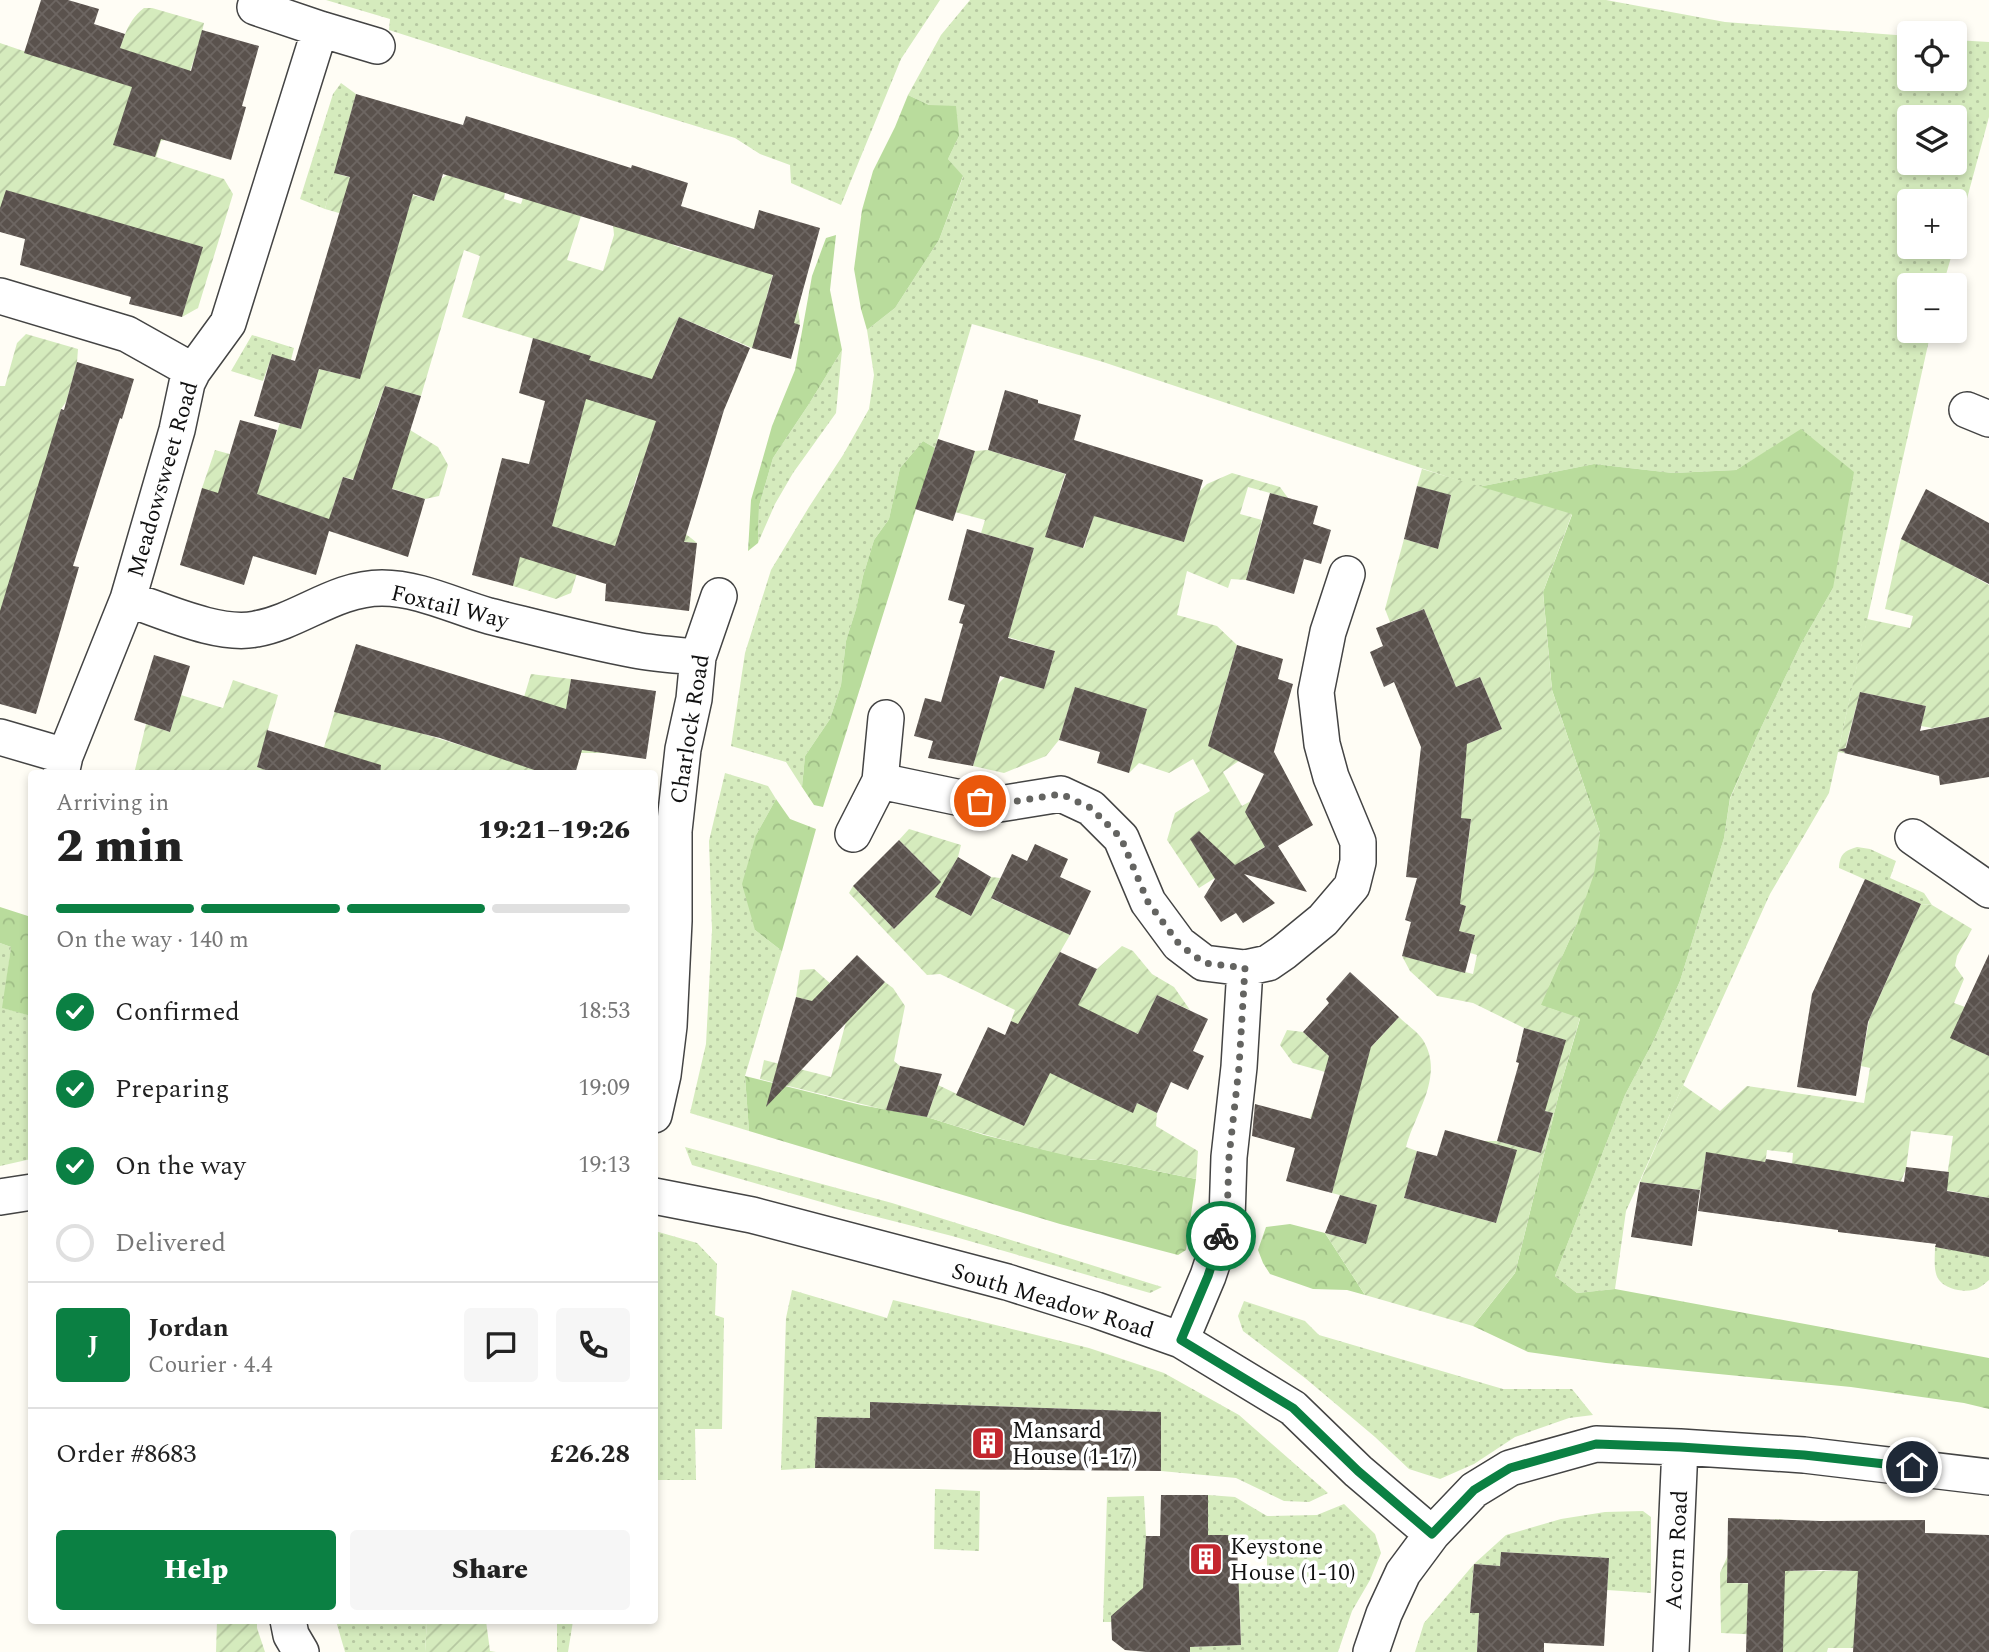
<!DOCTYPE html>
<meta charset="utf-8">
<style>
body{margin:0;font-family:Spectral,serif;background:#f6f6f6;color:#222;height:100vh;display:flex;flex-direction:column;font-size:26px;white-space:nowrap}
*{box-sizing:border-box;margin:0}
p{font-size:23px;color:#767676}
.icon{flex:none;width:38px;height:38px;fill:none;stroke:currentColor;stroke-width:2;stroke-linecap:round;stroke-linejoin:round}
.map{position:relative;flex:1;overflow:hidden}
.sheet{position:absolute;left:28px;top:770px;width:630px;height:854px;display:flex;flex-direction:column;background:#fff;border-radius:7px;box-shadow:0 4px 10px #0003}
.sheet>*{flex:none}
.controls{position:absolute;left:1897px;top:21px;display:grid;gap:14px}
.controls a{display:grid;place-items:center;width:70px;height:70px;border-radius:7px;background:#fff;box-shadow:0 4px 10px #0003;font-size:35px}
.pin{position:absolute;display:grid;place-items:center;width:60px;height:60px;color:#fff;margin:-30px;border:4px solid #fff;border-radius:50%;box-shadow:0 2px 7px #0007}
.courier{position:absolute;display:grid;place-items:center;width:70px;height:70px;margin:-35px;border:5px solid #0b8043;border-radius:50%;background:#fff;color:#222;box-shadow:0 2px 9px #0007}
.overview em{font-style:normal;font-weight:800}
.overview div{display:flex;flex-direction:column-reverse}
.overview{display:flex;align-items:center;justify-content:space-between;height:119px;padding:0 28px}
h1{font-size:46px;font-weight:800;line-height:52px}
.bar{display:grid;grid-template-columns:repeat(4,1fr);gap:10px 7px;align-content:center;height:84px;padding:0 28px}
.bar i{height:9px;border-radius:5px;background:#e0e0e0}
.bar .active{background:#0b8043}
.bar p{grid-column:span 4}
.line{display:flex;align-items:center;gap:18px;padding:0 28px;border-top:2px solid #e0e0e0}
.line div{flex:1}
.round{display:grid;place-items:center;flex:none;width:74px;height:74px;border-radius:7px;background:#f6f6f6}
ol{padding:0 28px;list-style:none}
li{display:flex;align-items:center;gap:21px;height:77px}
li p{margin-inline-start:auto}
li .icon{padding:7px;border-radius:50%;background:#0b8043;color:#fff;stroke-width:4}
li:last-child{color:#767676}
li i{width:38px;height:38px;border:4px solid #e0e0e0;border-radius:50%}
.button{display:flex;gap:14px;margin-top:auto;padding:14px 28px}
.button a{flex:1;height:80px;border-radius:7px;background:#0b8043;color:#fff;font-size:28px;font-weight:800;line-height:80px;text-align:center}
.button a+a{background:#f6f6f6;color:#222}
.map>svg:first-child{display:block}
.grass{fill:url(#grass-dots);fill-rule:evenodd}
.forest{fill:url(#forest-crowns)}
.garden{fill:url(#garden-furrows)}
.building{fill:url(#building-cross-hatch);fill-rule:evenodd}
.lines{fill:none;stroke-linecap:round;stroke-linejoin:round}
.minor-casing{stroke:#444;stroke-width:38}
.minor{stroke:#fff;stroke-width:35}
.done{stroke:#646461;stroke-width:7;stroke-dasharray:0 12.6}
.route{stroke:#0b8043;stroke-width:9}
.labels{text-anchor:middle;stroke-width:7;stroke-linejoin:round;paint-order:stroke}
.street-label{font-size:23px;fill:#111;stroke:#fff}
.poi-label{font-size:23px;fill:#111;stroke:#fff;text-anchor:start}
</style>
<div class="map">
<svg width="1989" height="1652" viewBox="0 0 1989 1652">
<defs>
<pattern id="grass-dots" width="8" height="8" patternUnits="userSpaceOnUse" patternTransform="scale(1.75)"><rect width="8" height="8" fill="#d5ebbd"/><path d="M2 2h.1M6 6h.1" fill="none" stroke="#b6c8a1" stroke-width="1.8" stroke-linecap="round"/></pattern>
<pattern id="forest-crowns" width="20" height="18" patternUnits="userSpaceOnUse" patternTransform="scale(1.75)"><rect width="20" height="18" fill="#b9dc9c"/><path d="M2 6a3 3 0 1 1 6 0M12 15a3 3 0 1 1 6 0" fill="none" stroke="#9ebc85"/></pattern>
<pattern id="garden-furrows" width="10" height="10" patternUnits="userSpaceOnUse" patternTransform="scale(1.75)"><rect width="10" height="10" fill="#d5ebbd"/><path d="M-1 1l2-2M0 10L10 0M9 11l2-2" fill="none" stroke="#b6c8a1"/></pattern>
<pattern id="building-cross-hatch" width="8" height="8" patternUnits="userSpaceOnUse" patternTransform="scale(1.75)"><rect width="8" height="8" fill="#5a524d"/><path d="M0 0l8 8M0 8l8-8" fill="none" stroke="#6d6662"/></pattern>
</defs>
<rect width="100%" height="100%" fill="#fffdf5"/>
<path class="grass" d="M326 0H940L901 59 841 205 791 183 790 165 760 154 735 138 542 79 389 30 390 19Z
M970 0H1606L1725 22 1909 36V79H1955V40L1989 42V117L1955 243V201H1909V247H1954L1943 285H1909V331H1931L1829 793 1770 894 1626 1211 1615 1289 1577 1293 1555 1276 1625 1095 1654 1040 1680 981 1724 838 1730 799 1758 734 1801 644 1833 588 1802 430 1736 470 1673 473 1594 464 1478 487 1103 362 972 324 935 448 923 441 900 468 889 519 874 540 863 576 856 609 846 641 841 685 830 719 805 756 802 787 786 762 731 746 745 653 771 570 809 507 843 455 869 409 874 375 867 330 895 308 939 240 963 177 948 159 959 136 929 105 908 95 941 35ZM1909 117H1955V163H1909Z
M341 83 356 94 325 209 300 199 333 94Z
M252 335 294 348 291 360 272 355 263 381 231 371Z
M842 350 836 413 793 473 775 504 758 543 759 506 773 458 809 404Z
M725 773 768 786 776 799 756 835 755 930 782 951 745 1076 749 1131 690 1113 706 1044 712 930 709 841Z
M1857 847 1870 849 1896 861 1890 878 1924 893 1932 905 1921 904 1839 868C1840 854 1844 851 1857 847Z
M0 943 11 947 3 1008 32 1016 31 1159 0 1166Z
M685 1147 892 1203 1162 1287 1150 1293 952 1236 842 1208 692 1165Z
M655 1231 697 1243 717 1264 715 1315 724 1318 722 1429H695L696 1480H655Z
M1935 1247 1989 1256V1280C1986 1282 1984 1285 1980 1287 1970 1294 1948 1291 1939 1280 1933 1272 1935 1257 1935 1247Z
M792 1290 887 1318 893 1300 1089 1348 1164 1373 1239 1415 1328 1493 1309 1502 1284 1501 1236 1478 1161 1471 1160 1412 870 1402V1418L817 1417 815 1468 781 1470 786 1318Z
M1244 1301 1305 1321 1319 1335 1503 1389H1572L1593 1415 1569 1418 1515 1437 1474 1464 1440 1479 1409 1469 1375 1437 1305 1378 1243 1331 1238 1316Z
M935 1489 980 1491 979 1551 934 1549Z
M1208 1495 1235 1497 1267 1516 1317 1515 1344 1504 1375 1534 1381 1553 1370 1580 1352 1611 1338 1652H1190V1647L1241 1645 1240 1611 1190 1610 1224 1576 1267 1574V1543H1229L1208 1535Z
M1144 1496 1146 1536 1144 1583H1160L1111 1622H1103L1107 1497Z
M1643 1511 1651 1517V1593L1607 1590 1609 1558 1501 1552 1500 1566 1474 1564 1470 1612 1479 1613 1477 1652H1415L1424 1623 1474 1564 1506 1535 1561 1519 1605 1512Z
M336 1621H427L425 1652H345Z
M557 1621H573L568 1652H557Z"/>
<path class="forest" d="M908 95 929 105 956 106 959 136 948 159 963 176 939 240 895 308 867 330 861 309 854 269 862 210 873 171 895 127Z
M836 235 830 290 842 350 809 404 773 458 759 506 758 543 748 551 751 500 772 426 795 370 812 276 826 238Z
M1801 429 1854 472 1833 588 1801 644 1758 734 1730 798 1724 838 1680 981 1654 1040 1625 1095 1555 1276 1577 1293 1615 1289 1989 1358V1409L1964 1403 1851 1387 1606 1363 1528 1352 1473 1326 1515 1273 1563 1077 1580 1019 1540 1005 1577 923 1600 833 1552 690 1543 592 1572 515 1478 487 1594 464 1673 473 1736 470Z
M923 441 935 448 823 807 814 805 802 787 805 756 830 719 841 685 846 641 856 609 863 576 874 540 889 519 900 468Z
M776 799 790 819 816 829 782 951 755 930 742 884 756 835Z
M0 907 31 917V1016L2 1008 11 947 0 943Z
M745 1076 861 1105 927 1117 984 1135 1037 1148 1091 1160H1102L1196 1179 1186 1250 1178 1255 1060 1224 749 1131Z
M1290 1224 1325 1233 1365 1295 1347 1290 1313 1289 1270 1274 1263 1263 1258 1250 1266 1227Z"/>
<path class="garden" d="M144 8H152L204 23C196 63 177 101 165 140L161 141 156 157 224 179 233 194 198 308 182 317 202 247 112 222 0 208V43L79 70 114 68C121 47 125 22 144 8Z
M334 173 434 201 441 179 447 175 505 192 504 199 521 204 523 198 581 216 567 260 603 271 614 235 613 224 671 241 673 245 690 251 777 258 766 299 798 308 800 325 766 316 757 350 679 317 656 369 661 417 645 474 637 476 626 512C650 519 678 525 697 543L657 539 652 576 604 543 588 537 571 593 556 599 513 586 530 459 568 468 577 432 575 409 590 356 462 317 480 256 464 250 421 396 385 386 373 419 410 430 438 447 448 465 439 496 425 499 387 487 343 477 331 513 332 520 261 550 202 488 215 450 266 464 280 423 301 429 319 369 356 378 367 221 325 209Z
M26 334 78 349 77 362 66 402 61 409 52 442 0 634V386H5L17 343Z
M988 450 1065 474 1046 537 1084 548 1095 511 1106 519 1184 542 1199 492 1207 484 1232 473 1280 487 1288 498 1248 487 1240 514 1262 520 1246 580 1231 579 1228 588 1187 571 1177 615 1217 626 1237 645 1211 735 1256 749 1223 772 1242 806 1277 786 1264 807 1283 843 1274 841 1199 888 1167 840 1175 813 1210 791 1193 759 1169 773 1139 763 1129 773 1147 709 1075 688 1059 740 1046 756 1004 773 973 766 997 685 1005 677 1044 689 1055 651 1008 637 1034 548 981 533 985 520 955 512 975 451Z
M1422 469 1572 514 1543 592 1552 690 1600 833 1594 874 1577 923 1541 1005 1580 1018 1563 1077 1515 1273 1473 1326 1365 1295 1325 1233 1365 1244 1377 1205 1332 1193 1348 1129 1310 1118 1315 1106 1361 1082 1293 1063 1280 1045 1287 1030 1303 1032 1347 1073 1399 1017C1406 1024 1418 1032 1423 1040 1445 1076 1415 1113 1406 1147L1417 1151 1404 1198 1496 1223 1510 1175 1476 1164 1483 1141H1497L1541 1153 1553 1113 1519 1105 1556 1074 1565 1040 1524 1028 1473 1003 1437 996 1410 971 1402 956 1473 974 1477 955 1470 953 1475 935 1459 931 1466 906 1441 899 1433 880 1463 883 1471 820 1414 812 1462 808 1465 770 1427 761 1502 729 1480 677 1456 687 1424 609 1390 622 1385 609 1404 539 1438 549 1451 496 1417 486Z
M1901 539 1933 554 1989 585V717L1932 728 1921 726 1926 706 1860 692 1844 753 1838 752 1867 619 1910 628 1913 616 1885 609Z
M531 674 571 679 566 712 610 718 605 753H581L575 773 316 774 336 707 505 759Z
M233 680 278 695 257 767 277 773 134 774 146 724 170 732 181 695 223 708Z
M909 829 961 845 958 857 936 897 971 916 991 877 1000 878 992 899 1070 935 1039 988 1076 1008 1097 969 1122 946 1133 951 1152 974 1174 987 1190 1010 1157 995 1139 1034 1122 1027 1133 1112 1137 1103 1157 1113 1156 1126 1198 1151 1196 1179 1102 1160C1084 1161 1066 1155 1048 1151 1007 1141 967 1130 927 1117L938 1085 1024 1126 1040 1092 1056 1042 1011 1021 1015 1010 940 974 927 975 849 893 853 886 894 929 913 910 908 903 935 876 899 840Z
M1921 904 1932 905 1972 929 1957 956 1955 966 1964 979 1954 1003 1965 1007 1951 1038 1989 1056V1198L1945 1190 1953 1136 1911 1131 1906 1169 1901 1181 1792 1165 1793 1153 1767 1150 1759 1208 1747 1159 1706 1153 1701 1190 1640 1182 1683 1085 1720 1111 1747 1086 1864 1103 1870 1068 1861 1066 1869 1020Z
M814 969 859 1009 885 982 893 988 905 1006 894 1061 900 1066 886 1110 760 1079 764 1060 831 1077 849 1011 796 997 800 970Z
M1775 1519 1785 1520V1571H1858L1918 1648H1828L1827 1652H1783V1636L1721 1633 1720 1573 1728 1555 1727 1583 1772 1584Z
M427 1620 486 1621 490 1651 496 1652H425Z
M217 1621H257V1628L265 1652H216Z"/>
<path class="building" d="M41 0H68L99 9 94 24 125 34 120 48 191 71 202 30 259 46 242 106 246 107 231 160 161 139 155 157 113 145 132 87 24 53Z
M356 94 463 125 466 116 631 168 632 165 688 183 681 206 754 229 759 210 820 228 794 323 800 325 791 359 752 348 773 275 443 174 434 201 413 194 360 379 319 369 301 429 254 416 272 354 295 361 350 177 334 173Z
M6 190 203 247 182 317 129 304 131 297 20 265 25 239 0 232V208Z
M679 317 750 348 724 410 684 542 697 543 689 611 605 601 606 584 520 557 513 586 472 575 502 458 529 464 545 401 519 393 533 338 591 356 589 360 652 379ZM586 399 656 421 615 546 552 526Z
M77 362 134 379 122 419 120 418 73 566 79 567 36 714 0 704V611L61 409 64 410Z
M385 386 421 396 392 489 425 499 408 557 329 531 316 575 253 556 244 585 180 565 202 488 218 493 240 420 277 430 257 494 329 519 343 477 353 480Z
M1005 390 1038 400V403L1081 415 1074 440 1203 480 1184 542 1094 516 1083 548 1045 537 1066 474 988 450Z
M938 439 975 451 953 521 915 509Z
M1417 486 1451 495 1438 549 1404 539Z
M1926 489 1989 523V584L1901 539Z
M1270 493 1318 506 1313 524 1331 530 1321 564 1304 559 1294 594 1246 580Z
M967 529 1034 548 1008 638 1055 651 1044 689 1000 676 973 766 928 758 933 741 914 736 925 698 941 702 963 624 959 623 965 605 948 600Z
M1424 609 1456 687 1480 677 1502 729 1467 744 1461 818 1471 819 1460 904 1466 906 1459 931 1475 935 1465 973 1402 956 1411 922 1405 920 1417 878 1406 877 1421 747 1394 682 1384 687 1370 652 1383 646 1376 628Z
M356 644 566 709 571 679 656 691 646 759 582 750 575 774H546L440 738 334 712Z
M1237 645 1283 659 1278 679 1293 684 1273 755 1274 752 1313 825 1278 846 1307 892 1244 874 1275 903 1243 923 1236 913 1221 922 1204 897 1215 879 1190 839 1199 831 1235 865 1265 847 1245 812 1264 774 1208 746Z
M154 655 190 666 170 732 134 720Z
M1075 687 1147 709 1129 773 1097 763 1100 752 1059 740Z
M1860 692 1926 706 1920 731 1989 717V777L1940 785 1939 776 1844 753 1845 752 1838 750 1846 748Z
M267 730 381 765 380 774H277L257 767Z
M899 840 941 882 894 929 853 886Z
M1035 844 1068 859 1060 877 1091 891 1070 935 991 898 1012 854 1027 861Z
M958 857 991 877 971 916 935 897Z
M1865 879 1921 904 1868 1022 1856 1096 1797 1087 1812 994Z
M1060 952 1097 969 1078 1005 1138 1034 1157 995 1208 1019 1193 1051 1204 1056 1188 1090 1171 1082 1157 1113 1137 1103 1133 1113 1050 1073 1024 1126 956 1095 988 1027 1005 1035 1011 1021 1018 1024Z
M1989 954V1056L1950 1038Z
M857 955 885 982 766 1107 796 997 812 1001Z
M1350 972 1399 1017 1371 1047 1332 1193 1286 1181 1295 1148 1252 1136 1255 1104 1311 1119 1329 1056 1303 1032 1329 1003 1326 999Z
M1524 1028 1566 1040 1545 1111 1553 1113 1541 1153 1497 1141 1519 1063 1516 1062Z
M900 1066 942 1074 927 1117 886 1110Z
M1445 1130 1517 1150 1496 1223 1404 1198 1417 1151 1437 1156Z
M1706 1152 1765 1162 1766 1159 1904 1182 1906 1167 1949 1172 1947 1191 1989 1198V1257L1935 1247 1936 1244 1838 1232V1230L1698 1211Z
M1640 1182 1700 1190 1692 1246 1631 1237Z
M1340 1195 1377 1205 1366 1244 1325 1233Z
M870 1402 1161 1412V1471L815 1468 817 1417 870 1418Z
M1161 1495H1208V1535H1228L1229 1543H1237L1241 1645 1190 1647V1652H1147L1125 1650 1112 1640 1111 1616 1143 1588 1146 1536H1160Z
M1728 1518 1821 1521 1925 1520V1533L1989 1535V1652H1853L1858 1571 1821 1570 1785 1571 1783 1652H1746L1748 1583H1727Z
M1501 1552 1609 1558 1604 1646 1544 1643V1652H1477L1479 1613H1470L1474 1564 1500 1566Z"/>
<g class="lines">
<g class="minor-casing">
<path id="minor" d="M255 7 320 29 377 46
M0 296 127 334 193 371
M1967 410 1989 419
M128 599C164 611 220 637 256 629 300 621 335 588 382 588 419 588 454 606 489 616 538 628 586 641 635 650 655 654 677 655 698 657
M0 737 65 756
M61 774 65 756 128 599 177 430 187 383 193 371 228 323 320 29
M880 781 961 798 999 804 1061 794 1091 808 1121 838 1148 902 1179 944 1204 963 1245 968
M853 834 880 781 886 718
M1913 837 1989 890
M654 1115 663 1075 669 1026 674 921V831L683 749 694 699 698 657 719 596
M654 1196 752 1215 1007 1282 1096 1310 1181 1340 1293 1408 1358 1471 1432 1534
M0 1197 32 1192
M1181 1340 1208 1276 1227 1219 1229 1157 1239 1067 1245 968 1268 963 1284 952 1323 920 1352 886 1358 862V842L1331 777 1322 744 1316 692 1328 632 1347 574
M288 1620 291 1635 301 1652
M1371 1652 1384 1614 1403 1573 1432 1534 1474 1490 1510 1468 1596 1444 1680 1447 1804 1455 1989 1477
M1671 1652 1680 1447"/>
</g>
<use href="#minor" class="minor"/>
</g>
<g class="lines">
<path class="done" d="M980 801 999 804 1061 794 1091 808 1121 838 1148 902 1179 944 1204 963 1245 968 1239 1067 1229 1157 1227 1219 1221 1236"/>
<path class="route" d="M1221 1236 1208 1276 1181 1340 1293 1408 1358 1471 1432 1534 1474 1490 1510 1468 1596 1444 1680 1447 1804 1455 1912 1467"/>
</g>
<defs>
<g id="building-square" transform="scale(1.75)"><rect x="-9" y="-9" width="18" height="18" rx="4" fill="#c4262e" stroke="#fff"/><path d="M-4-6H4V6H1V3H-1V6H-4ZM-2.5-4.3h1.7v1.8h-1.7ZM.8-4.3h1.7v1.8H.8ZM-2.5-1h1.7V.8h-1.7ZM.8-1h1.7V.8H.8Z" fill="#fff"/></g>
</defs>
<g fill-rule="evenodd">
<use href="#building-square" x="988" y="1443"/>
<use href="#building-square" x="1206" y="1559"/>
</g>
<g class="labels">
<g class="street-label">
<text transform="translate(162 479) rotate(-74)" y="8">Meadowsweet Road</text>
<text transform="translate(450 606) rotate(14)" y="8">Foxtail Way</text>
<text transform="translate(689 729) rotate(-81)" y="8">Charlock Road</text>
<text transform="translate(1053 1300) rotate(17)" y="8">South Meadow Road</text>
<text transform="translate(1676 1550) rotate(-87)" y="8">Acorn Road</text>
</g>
<g class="poi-label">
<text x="1012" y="1438">Mansard<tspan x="1012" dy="26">House (1-17)</tspan></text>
<text x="1230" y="1554">Keystone<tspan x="1230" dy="26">House (1-10)</tspan></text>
</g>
</g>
</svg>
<div class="controls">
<a><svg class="icon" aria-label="locate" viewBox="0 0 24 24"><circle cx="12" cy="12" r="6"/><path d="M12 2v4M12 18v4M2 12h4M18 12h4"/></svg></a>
<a><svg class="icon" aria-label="layers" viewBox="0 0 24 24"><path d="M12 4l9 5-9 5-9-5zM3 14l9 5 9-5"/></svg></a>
<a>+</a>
<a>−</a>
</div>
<div class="pin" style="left:980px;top:801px;background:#ea580c"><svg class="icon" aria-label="bag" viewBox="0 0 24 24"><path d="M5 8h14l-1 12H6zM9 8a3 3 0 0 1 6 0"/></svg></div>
<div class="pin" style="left:1912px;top:1467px;background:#1f2937"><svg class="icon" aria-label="home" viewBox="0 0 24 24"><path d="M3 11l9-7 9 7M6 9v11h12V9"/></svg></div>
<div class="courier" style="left:1221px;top:1236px"><svg class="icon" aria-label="bike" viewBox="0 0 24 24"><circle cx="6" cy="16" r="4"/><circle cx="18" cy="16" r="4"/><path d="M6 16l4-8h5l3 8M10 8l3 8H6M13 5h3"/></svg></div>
<section class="sheet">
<div class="overview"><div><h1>2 min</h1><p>Arriving in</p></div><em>19:21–19:26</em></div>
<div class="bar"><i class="active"></i><i class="active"></i><i class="active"></i><i></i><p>On the way · 140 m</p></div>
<ol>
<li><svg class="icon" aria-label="check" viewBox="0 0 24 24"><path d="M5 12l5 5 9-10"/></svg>Confirmed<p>18:53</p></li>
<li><svg class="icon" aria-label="check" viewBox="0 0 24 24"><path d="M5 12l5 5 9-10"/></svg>Preparing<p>19:09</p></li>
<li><svg class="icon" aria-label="check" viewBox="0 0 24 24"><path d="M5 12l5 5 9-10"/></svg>On the way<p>19:13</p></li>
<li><i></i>Delivered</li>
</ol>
<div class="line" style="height:126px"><b class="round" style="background:#0b8043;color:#fff">J</b><div><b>Jordan</b><p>Courier · 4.4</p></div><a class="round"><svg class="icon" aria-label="chat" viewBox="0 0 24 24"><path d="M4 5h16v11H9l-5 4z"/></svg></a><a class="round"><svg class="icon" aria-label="phone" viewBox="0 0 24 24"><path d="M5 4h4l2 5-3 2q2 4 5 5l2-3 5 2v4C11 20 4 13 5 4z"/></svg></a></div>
<div class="line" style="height:91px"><div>Order #8683</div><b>£26.28</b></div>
<div class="button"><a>Help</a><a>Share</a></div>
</section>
</div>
